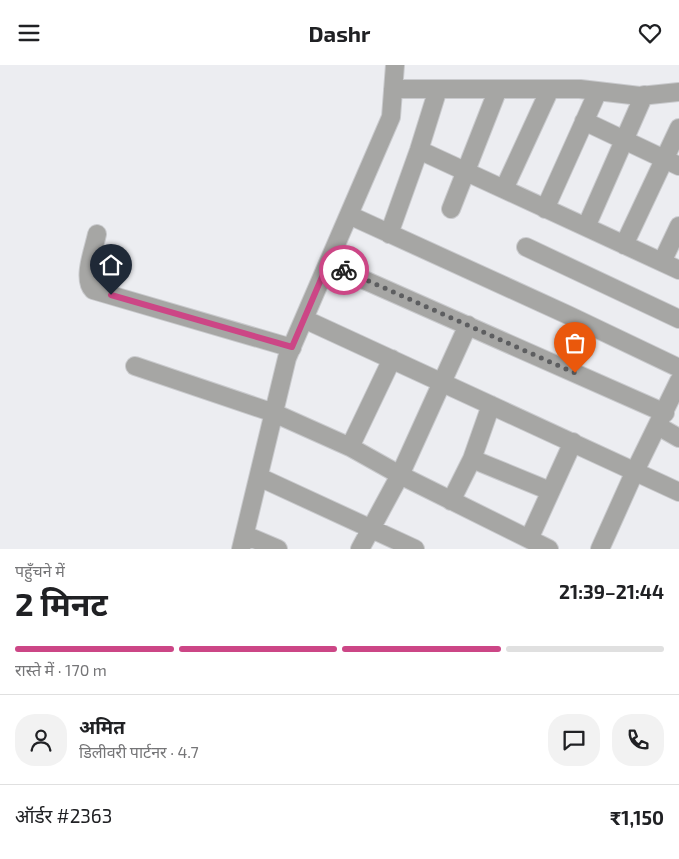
<!DOCTYPE html>
<html lang="hi">
<meta charset="utf-8">
<style>
body{margin:0;font-family:"Exo 2","Noto Sans Devanagari",sans-serif;background:#f2f2f2;color:#202124;height:100vh;display:flex;flex-direction:column;font-size:19px;white-space:nowrap}
*{box-sizing:border-box;margin:0}
p{font-size:16px;color:#757577}
.icon{flex:none;width:28px;height:28px;fill:none;stroke:currentColor;stroke-width:2;stroke-linecap:round;stroke-linejoin:round}
.map{position:relative;height:484px;overflow:hidden}
.panel{display:flex;flex-direction:column;background:#fff;flex:1}
.panel>*{flex:none}
.pin{position:absolute;display:grid;place-items:center;width:42px;height:42px;color:#fff;margin:-51px -21px;border-radius:50% 50% 50% 0;rotate:-45deg;box-shadow:0 0 5px #0007}
.pin .icon{rotate:45deg}
.courier{position:absolute;display:grid;place-items:center;width:50px;height:50px;margin:-25px;border:4px solid #cc4686;border-radius:50%;background:#fff;color:#222;box-shadow:0 1px 6px #0007}
.headline em{font-style:normal;font-weight:700}
.headline div{display:flex;flex-direction:column-reverse}
.headline{display:flex;align-items:center;justify-content:space-between;height:85px;padding:0 15px}
h1{font-size:32px;font-weight:700;line-height:38px}
.bar{display:grid;grid-template-columns:repeat(4,1fr);gap:8px 5px;align-content:center;height:60px;padding:0 15px}
.bar i{height:6px;border-radius:4px;background:#e0e0e0}
.bar .on{background:#cc4686}
.bar p{grid-column:span 4}
.line{display:flex;align-items:center;gap:12px;padding:0 15px;border-top:1px solid #e0e0e0}
.line div{flex:1}
.round{display:grid;place-items:center;flex:none;width:52px;height:52px;border-radius:20px;background:#f2f2f2}
header{display:flex;justify-content:space-between;align-items:center;height:65px;padding:0 15px;background:#fff;font-size:22px;font-weight:700}
.map>svg:first-child{display:block}
.lines{fill:none;stroke-linecap:round;stroke-linejoin:round}
.minor-casing{stroke:#c9cacd;stroke-width:20}
.minor{stroke:#a6a6a4;stroke-width:18}
.done{stroke:#5d5e60;stroke-width:5;stroke-dasharray:0 9}
.route{stroke:#cc4686;stroke-width:6}
</style>
<header><svg class="icon" aria-label="menu" viewBox="0 0 24 24"><path d="M4 6h16M4 12h16M4 18h16"/></svg>Dashr<svg class="icon" aria-label="heart" viewBox="0 0 24 24"><path d="M12 20l-8-8c-3-5 5-10 8-4 3-6 11-1 8 4z"/></svg></header>
<div class="map">
<svg width="679" height="484" viewBox="0 0 679 484">
<rect width="100%" height="100%" fill="#ecedf1"/>
<g class="lines">
<g class="minor-casing">
<path id="minor" d="M393 24H580L640 31 679 27
M584 56 679 101
M419 85 679 205
M504 124 550 24
M451 144 498 24
M545 144 598 26
M349 150 568 250 679 303
M586 162 644 30
M97 169C94 184 82 214 93 225L292 283
M389 169 419 85 438 24
M624 180 679 63
M526 182 679 254
M662 197 679 161
M328 199 665 348
M304 254 679 427
M135 301 274 348 350 382 400 410 549 484
M658 361 679 373
M350 382 392 294
M472 394 491 340
M259 412 415 484
M451 436 472 394 550 426
M245 470 278 484
M529 474 573 377
M241 484 287 293 391 52 395 0
M360 484 400 410 468 260
M600 484 635 406 679 316"/>
</g>
<use href="#minor" class="minor"/>
</g>
<g class="lines">
<path class="done" d="M344 205 575 308"/>
<path class="route" d="M111 230 292 282 328 198 344 205"/>
</g>
</svg>
<div class="pin" style="left:575px;top:308px;background:#ea580c"><svg class="icon" aria-label="bag" viewBox="0 0 24 24"><path d="M5 8h14l-1 12H6zM9 8a3 3 0 0 1 6 0"/></svg></div>
<div class="pin" style="left:111px;top:230px;background:#1f2937"><svg class="icon" aria-label="home" viewBox="0 0 24 24"><path d="M3 11l9-7 9 7M6 9v11h12V9"/></svg></div>
<div class="courier" style="left:344px;top:205px"><svg class="icon" aria-label="bike" viewBox="0 0 24 24"><circle cx="6" cy="16" r="4"/><circle cx="18" cy="16" r="4"/><path d="M6 16l4-8h5l3 8M10 8l3 8H6M13 5h3"/></svg></div>
</div>
<section class="panel">
<div class="headline"><div><h1>2 मिनट</h1><p>पहुँचने में</p></div><em>21:39–21:44</em></div>
<div class="bar"><i class="on"></i><i class="on"></i><i class="on"></i><i></i><p>रास्ते में · 170 m</p></div>
<div class="line" style="height:90px"><a class="round"><svg class="icon" aria-label="person" viewBox="0 0 24 24"><circle cx="12" cy="8" r="4"/><path d="M4 21q1-7 8-7t8 7"/></svg></a><div><b>अमित</b><p>डिलीवरी पार्टनर · 4.7</p></div><a class="round"><svg class="icon" aria-label="chat" viewBox="0 0 24 24"><path d="M4 5h16v11H9l-5 4z"/></svg></a><a class="round"><svg class="icon" aria-label="phone" viewBox="0 0 24 24"><path d="M5 4h4l2 5-3 2q2 4 5 5l2-3 5 2v4C11 20 4 13 5 4z"/></svg></a></div>
<div class="line" style="height:65px"><div>ऑर्डर #2363</div><b>₹1,150</b></div>
</section>
